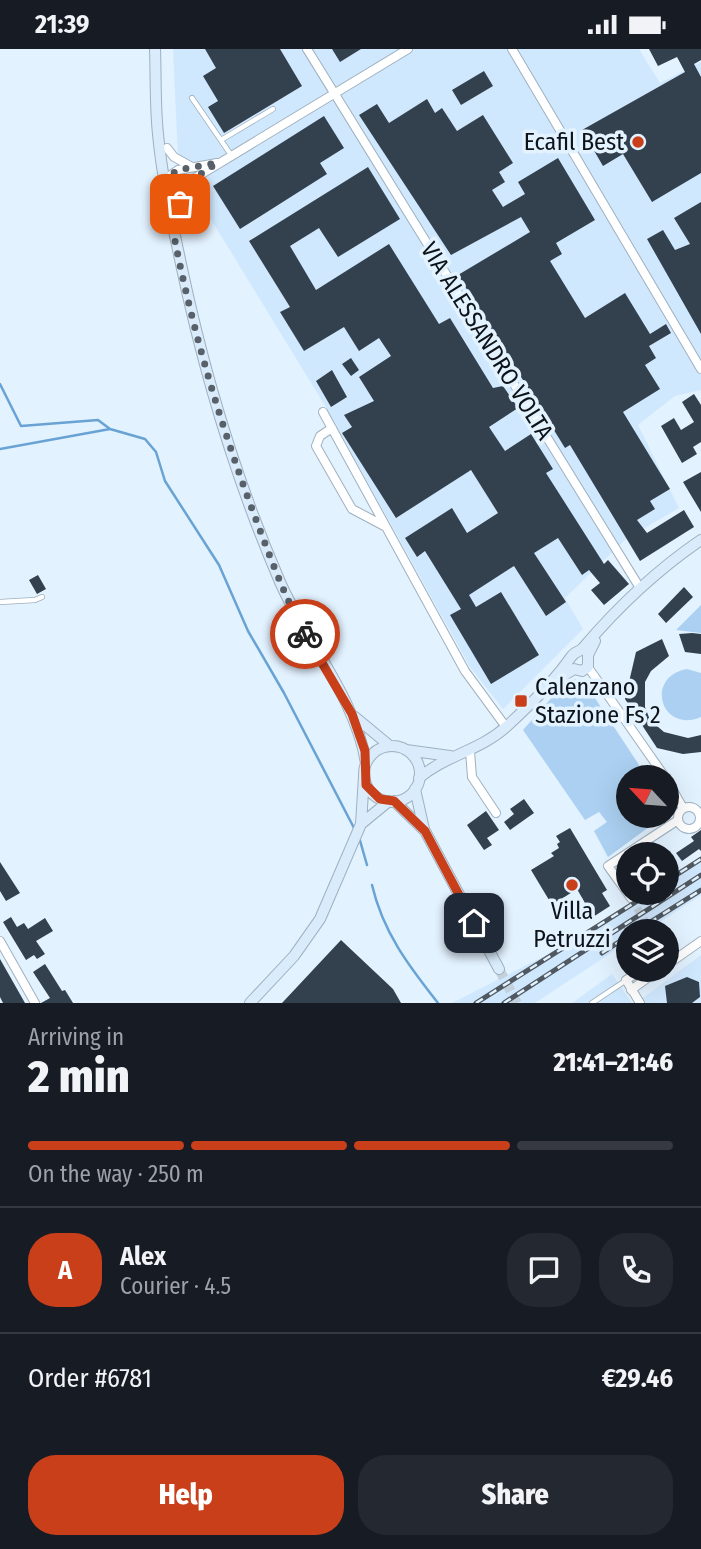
<!DOCTYPE html>
<meta charset="utf-8">
<style>
body{margin:0;font-family:"Fira Sans Condensed",sans-serif;background:#242831;color:#f1f3f6;height:100vh;display:flex;flex-direction:column;font-size:26px;white-space:nowrap}
*{box-sizing:border-box;margin:0}
p{font-size:23px;color:#9ea1a6}
.icon{flex:none;width:38px;height:38px;fill:none;stroke:currentColor;stroke-width:2;stroke-linecap:round;stroke-linejoin:round}
.map{position:relative;height:954px;overflow:hidden}
.panel{display:flex;flex-direction:column;background:#171b24;flex:1}
.panel>*{flex:none}
.needle{width:46px;rotate:296deg}
.tools{position:absolute;left:616px;top:716px;display:grid;gap:14px}
.tools a{display:grid;place-items:center;width:63px;height:63px;border-radius:50%;background:#171b24;box-shadow:0 7px 28px #0002;font-size:35px}
.pin{position:absolute;display:grid;place-items:center;width:60px;height:60px;color:#fff;margin:-30px;border-radius:14px;box-shadow:0 4px 10px #0006}
.courier{position:absolute;display:grid;place-items:center;width:70px;height:70px;margin:-35px;border:5px solid #c83f1a;border-radius:50%;background:#fff;color:#222;box-shadow:0 2px 9px #0007}
.headline em{font-style:normal;font-weight:800}
.headline div{display:flex;flex-direction:column-reverse}
.headline{display:flex;align-items:center;justify-content:space-between;height:119px;padding:0 28px}
h1{font-size:46px;font-weight:800;line-height:52px}
.bar{display:grid;grid-template-columns:repeat(4,1fr);gap:10px 7px;align-content:center;height:84px;padding:0 28px}
.bar i{height:9px;border-radius:5px;background:#363941}
.bar .active{background:#c83f1a}
.bar p{grid-column:span 4}
.line{display:flex;align-items:center;gap:18px;padding:0 28px;border-top:2px solid #363941}
.line div{flex:1}
.round{display:grid;place-items:center;flex:none;width:74px;height:74px;border-radius:28px;background:#242831}
.button{display:flex;gap:14px;margin-top:auto;padding:14px 28px}
.button a{flex:1;height:80px;border-radius:28px;background:#c83f1a;color:#fff;font-size:28px;font-weight:800;line-height:80px;text-align:center}
.button a+a{background:#242831;color:#f1f3f6}
.status{display:flex;justify-content:space-between;align-items:center;height:49px;padding:0 35px;background:#171b24;direction:ltr}
.status svg{height:19px;fill:currentColor}
.map>svg:first-child{display:block}
.built{fill:#d0e8fe}
.green{fill:#abd0f1}
.lines{fill:none;stroke-linecap:round;stroke-linejoin:round}
.stream{stroke:#68a3d4;stroke-width:2.5}
.building{fill:#33414e}
.street-tunnel{stroke:#c3d1dc;stroke-width:8;stroke-dasharray:8 4;stroke-linecap:butt}
.secondary-tunnel{stroke:#c3d1dc;stroke-width:10;stroke-dasharray:10 5;stroke-linecap:butt}
.lane-casing{stroke:#9fb0bf;stroke-width:6}
.street-casing{stroke:#9fb0bf;stroke-width:10}
.secondary-casing{stroke:#9fb0bf;stroke-width:12}
.lane{stroke:#fff;stroke-width:4.5}
.street{stroke:#fff;stroke-width:8}
.secondary{stroke:#daecfb;stroke-width:10}
.rail-casing{stroke:#505961;stroke-width:5}
.rail{stroke:#e3f2ff;stroke-width:2.5;stroke-dasharray:8;stroke-linecap:butt}
.done{stroke:#586169;stroke-width:7;stroke-dasharray:0 12.6}
.route{stroke:#c83f1a;stroke-width:9}
.poi-dot{fill:#c83f1a;stroke:#e3f2ff;stroke-width:2.5}
.labels{text-anchor:middle;stroke-width:7;stroke-linejoin:round;paint-order:stroke}
.poi-label{font-size:24px;fill:#0d1318;stroke:#e3f2ff;text-anchor:end}
.street-label{font-size:24px;fill:#0d1318;stroke:#e3f2ff}
</style>
<div class="status"><b>21:39</b><svg viewBox="0 0 49 12"><path d="M0 12V9h3v3zM5 12V6h3v6zM10 12V3h3v9zM15 12V0h3v12zM26 1h20v11H26zM47 4h2v5h-2z"/></svg></div>
<div class="map">
<svg width="701" height="954" viewBox="0 0 701 954">
<rect width="100%" height="100%" fill="#e3f2ff"/>
<path class="built" d="M173 0H639L660 34 701 13V341L675 347 638 376 679 459 626 490 565 549 583 580 503 660 470 618 327 360 201 154 178 109Z
M701 813V846L646 882H628V893L535 954H452L554 902 651 844H667V834Z
M701 906V954H636Z
M612 925 632 954H572Z"/>
<path class="green" d="M701 556V584L676 581Z
M687 620 701 624V668C661 685 644 628 687 620Z
M572 630 582 631 587 637 647 728H628V766L664 767 608 808 594 782 607 773 599 763 585 771 523 681 562 637Z"/>
<g class="lines">
<path class="stream" d="M0 335 21 377 98 371 110 380
M0 400 110 380 145 390 156 403 165 432 219 516 248 582 284 644 354 779
M359 788 367 816
M372 836C383 883 408 916 438 954"/>
</g>
<path class="building" d="M205 0H280L302 37 224 84 208 58 218 52 203 27 216 19Z
M332 0H361L340 13Z
M649 0H701V11L694 15 701 28V124L652 153 623 105 603 117 582 81 685 23 677 8 658 17Z
M484 22 493 37 461 56 452 41Z
M427 50 435 64 442 59 457 82 483 66 513 114 499 123 505 133 492 141 503 158 525 145 518 133 558 109 595 171 556 194 562 205 550 212 585 269 625 244 650 285 666 275 671 284 649 297 656 309 645 316 660 340 623 363 670 440 650 452 655 460 637 471 647 484 684 461 694 478 640 512 570 396 565 399 458 226 530 183 521 168 451 206 359 66 377 55 389 74Z
M324 67 344 99 320 114 327 125 240 180 213 137Z
M368 118 400 170 338 208 319 179 290 197 316 241 389 195 439 275 450 269 493 339 503 337 518 359 489 378 505 402 531 385 553 420 546 424 604 515 608 511 629 535 604 556 591 541 600 534 589 521 582 526 558 489 534 504 566 553 546 567 514 517 469 546 476 558 501 543 539 606 491 635 450 566 461 560 425 502 417 508 405 489 452 459 467 484 498 464 471 421 396 469 342 384 352 378 344 366 374 352 359 328 391 307 379 289 359 302 344 278 304 302 280 263 290 258 249 192Z
M701 153V285L647 190 663 181 675 201 690 195 674 169Z
M351 309 359 321 351 327 342 315Z
M332 321 347 348 331 358 316 332Z
M694 345 701 356V393L693 398 697 405 682 414 661 377 674 369 681 381 694 373 682 353Z
M701 423V463L683 433Z
M38 526 46 540 37 545 29 531Z
M684 538 693 548 666 574 658 565Z
M692 584 701 585V605L685 603 679 585Z
M662 590 669 607 651 622 645 633V658L650 671 664 683 688 689 701 686V703L683 705 657 699 625 650 636 603Z
M524 750 534 764 510 781 504 773 514 765 510 760Z
M486 762 499 781 487 789 492 796 484 801 467 776Z
M570 779 607 841 602 844 610 857 593 868 577 840 552 856 531 821 554 807 551 804 559 799 557 795 560 793 556 787Z
M701 781V802L699 800 682 812 676 804 694 792 691 788Z
M0 813 20 844 6 852 0 842Z
M11 868 17 878 24 874 28 880 45 869 53 882 36 892 45 905 37 910 34 906 26 911 3 873Z
M341 891 393 940 401 954H282Z
M0 910 25 954H3L0 948Z
M45 915 62 942 65 941 73 954H41L50 949 33 923Z
M687 928 699 933 700 948 692 954H667L665 937Z"/>
<g class="lines">
<path class="street-tunnel" d="M631 849 651 882"/>
<path class="secondary-tunnel" d="M499 920 517 954"/>
<g class="lane-casing">
<path id="lane" d="M192 49 231 106
M221 91 273 60
M0 553 35 551 42 548
M592 954 625 932"/>
</g>
<g class="street-casing">
<path id="street" d="M307 0 640 539
M512 0 701 320
M167 99 174 108 192 118
M217 114 178 121 165 130 180 133 195 129 408 0
M177 170 183 148 195 129
M323 363 465 622 506 678
M332 379 320 387 316 397 352 460 386 478
M588 618 665 728
M470 702 472 728 496 764
M667 731 683 759
M678 769a11 11 0 1 1 22 0a11 11 0 1 1-22 0Z
M631 849 608 817 678 771
M0 892 35 954
M667 916 701 892
M631 941 660 920
M640 954 626 931 643 920"/>
</g>
<g class="secondary-casing">
<path id="secondary" d="M155 0C156 28 155 57 158 85 162 129 172 172 181 215 204 324 236 431 280 533 306 592 356 650 366 714
M560 629 574 620 582 622 588 618V606L595 592
M355 668 390 697
M364 725a28 28 0 1 1 56 0a28 28 0 1 1-56 0Z
M406 701 450 707
M419 729C446 706 479 702 506 678 529 657 553 634 571 608 575 602 580 603 583 599 617 559 657 521 701 491
M415 740 424 780
M394 752 425 782 499 920
M361 775 389 752
M250 954 294 907 320 870 361 775 364 727"/>
</g>
<use href="#lane" class="lane"/>
<use href="#street" class="street"/>
<use href="#secondary" class="secondary"/>
<g class="rail-casing">
<path id="rail" d="M667 832 701 810
M636 882 701 841
M602 904 628 887
M476 954 650 844
M504 954 701 826"/>
</g>
<use href="#rail" class="rail"/>
</g>
<g class="lines">
<path class="done" d="M180 155 195 129 217 114 178 121 164 130C182 246 214 358 255 468 270 507 284 547 305 585"/>
<path class="route" d="M305 585 352 665 365 702 366 736 380 750 394 752 425 782 474 874"/>
</g>
<g class="poi-dot">
<circle cx="638" cy="93" r="7"/>
<rect x="514" y="645" width="14" height="14" rx="3.5"/>
<circle cx="572" cy="836" r="7"/>
</g>
<g class="labels">
<g class="poi-label">
<text x="624" y="101">Ecafil Best</text>
<text x="535" y="646" text-anchor="start">Calenzano<tspan x="535" dy="28">Stazione Fs 2</tspan></text>
<text x="572" y="870" text-anchor="middle">Villa<tspan x="572" dy="28">Petruzzi</tspan></text>
</g>
<g class="street-label">
<text transform="translate(487 292) rotate(58)" y="8">VIA ALESSANDRO VOLTA</text>
</g>
</g>
</svg>
<div class="tools">
<a><svg class="needle" viewBox="-14 -14 28 28"><path d="M0-13l5 13h-10z" fill="#e53935"/><path d="M0 13l5-13h-10z" fill="#9ea1a6"/></svg></a>
<a><svg class="icon" aria-label="locate" viewBox="0 0 24 24"><circle cx="12" cy="12" r="6"/><path d="M12 2v4M12 18v4M2 12h4M18 12h4"/></svg></a>
<a><svg class="icon" aria-label="layers" viewBox="0 0 24 24"><path d="M12 4l9 5-9 5-9-5zM3 14l9 5 9-5"/></svg></a>
</div>
<div class="pin" style="left:180px;top:155px;background:#ea580c"><svg class="icon" aria-label="bag" viewBox="0 0 24 24"><path d="M5 8h14l-1 12H6zM9 8a3 3 0 0 1 6 0"/></svg></div>
<div class="pin" style="left:474px;top:874px;background:#1f2937"><svg class="icon" aria-label="home" viewBox="0 0 24 24"><path d="M3 11l9-7 9 7M6 9v11h12V9"/></svg></div>
<div class="courier" style="left:305px;top:585px"><svg class="icon" aria-label="bike" viewBox="0 0 24 24"><circle cx="6" cy="16" r="4"/><circle cx="18" cy="16" r="4"/><path d="M6 16l4-8h5l3 8M10 8l3 8H6M13 5h3"/></svg></div>
</div>
<section class="panel">
<div class="headline"><div><h1>2 min</h1><p>Arriving in</p></div><em>21:41–21:46</em></div>
<div class="bar"><i class="active"></i><i class="active"></i><i class="active"></i><i></i><p>On the way · 250 m</p></div>
<div class="line" style="height:126px"><b class="round" style="background:#c83f1a;color:#fff">A</b><div><b>Alex</b><p>Courier · 4.5</p></div><a class="round"><svg class="icon" aria-label="chat" viewBox="0 0 24 24"><path d="M4 5h16v11H9l-5 4z"/></svg></a><a class="round"><svg class="icon" aria-label="phone" viewBox="0 0 24 24"><path d="M5 4h4l2 5-3 2q2 4 5 5l2-3 5 2v4C11 20 4 13 5 4z"/></svg></a></div>
<div class="line" style="height:91px"><div>Order #6781</div><b>€29.46</b></div>
<div class="button"><a>Help</a><a>Share</a></div>
</section>
